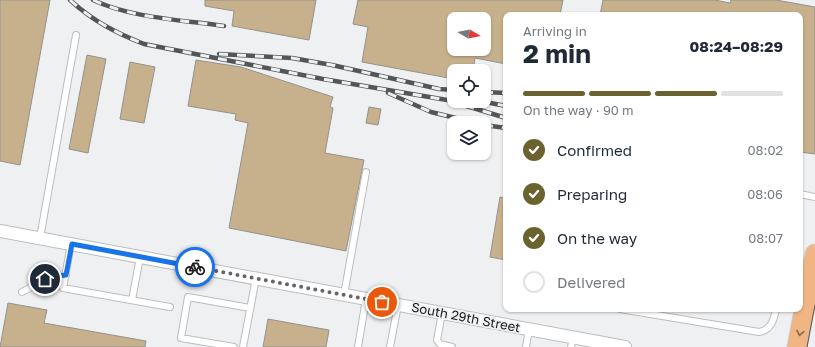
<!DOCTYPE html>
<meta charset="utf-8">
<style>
body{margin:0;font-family:"Golos Text",sans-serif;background:#f6f6f7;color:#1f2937;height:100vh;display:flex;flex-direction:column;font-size:15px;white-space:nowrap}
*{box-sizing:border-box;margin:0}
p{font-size:13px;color:#747a83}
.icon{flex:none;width:22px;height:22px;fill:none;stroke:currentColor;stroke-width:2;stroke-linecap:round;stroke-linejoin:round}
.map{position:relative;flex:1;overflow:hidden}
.panel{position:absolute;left:503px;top:12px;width:300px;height:300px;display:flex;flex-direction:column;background:#fff;border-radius:8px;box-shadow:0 1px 3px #0004}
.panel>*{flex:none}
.needle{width:26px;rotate:100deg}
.fabs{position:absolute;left:447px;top:12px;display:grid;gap:8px}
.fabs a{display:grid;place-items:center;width:44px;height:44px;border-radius:8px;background:#fff;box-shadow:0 1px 3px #0004;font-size:20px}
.pin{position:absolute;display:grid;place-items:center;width:34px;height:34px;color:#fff;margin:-17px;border:2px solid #fff;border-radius:50%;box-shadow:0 1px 4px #0007}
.courier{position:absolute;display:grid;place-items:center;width:40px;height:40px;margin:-20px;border:3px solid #1a73e8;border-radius:50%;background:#fff;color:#222;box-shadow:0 1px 5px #0007}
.headline em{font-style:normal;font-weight:700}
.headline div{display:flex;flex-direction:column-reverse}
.headline{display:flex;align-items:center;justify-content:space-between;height:68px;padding:0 20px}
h1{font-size:26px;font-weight:700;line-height:30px}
.bar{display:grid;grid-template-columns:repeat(4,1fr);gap:6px 4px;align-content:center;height:48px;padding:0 20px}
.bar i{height:5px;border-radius:3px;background:#e0e1e3}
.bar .active{background:#6a632f}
.bar p{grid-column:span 4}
ol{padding:0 20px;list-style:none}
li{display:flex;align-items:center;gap:12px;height:44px}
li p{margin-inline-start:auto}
li .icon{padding:4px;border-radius:50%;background:#6a632f;color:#fff;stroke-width:4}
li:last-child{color:#747a83}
li i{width:22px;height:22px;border:2px solid #e0e1e3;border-radius:50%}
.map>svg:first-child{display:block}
.building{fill:#c7b08c;stroke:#939290;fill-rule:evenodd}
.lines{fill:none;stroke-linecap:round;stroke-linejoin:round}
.lane-casing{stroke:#bbbdbf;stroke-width:8}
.street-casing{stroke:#bbbdbf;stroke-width:14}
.primary-casing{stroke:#cdcdcd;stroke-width:21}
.lane{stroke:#fff;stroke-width:6}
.street{stroke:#fff;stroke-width:12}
.primary{stroke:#f1b584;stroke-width:19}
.tram{stroke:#545557;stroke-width:1}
.rail-casing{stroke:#545557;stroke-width:4.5}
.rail{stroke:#eff0f2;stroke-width:3;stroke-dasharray:9;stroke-linecap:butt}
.oneway{stroke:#866850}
.done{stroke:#656667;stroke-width:4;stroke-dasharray:0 7.2}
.route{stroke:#1a73e8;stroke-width:5}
.labels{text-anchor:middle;stroke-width:3.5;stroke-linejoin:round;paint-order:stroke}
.street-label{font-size:13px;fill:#1a1b1c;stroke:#eff0f2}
</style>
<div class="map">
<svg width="815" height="347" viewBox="0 0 815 347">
<rect width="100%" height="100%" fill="#eff0f2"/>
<path class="building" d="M0 0H50L20 165 0 161Z
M205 0H316L309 40 232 26 234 11 205 6Z
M358 0H563L560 15H506V64L475 58 473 71H454V79L362 62 368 27 353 24ZM454 19H484V49H454Z
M603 0H715L730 3 731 0H776L815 7V154L800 152V15H600Z
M87 55 106 59 88 153 69 149Z
M196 60 241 67 333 97 330 107 333 108 325 153 364 160 346 251 229 228 248 123 235 120 236 114 188 106Z
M130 62 155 67 144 123 120 119Z
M369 107 381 109 378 125 366 123Z
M500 197 506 198V260L490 257Z
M8 303 47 310 44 323 146 341 145 347H0Z
M268 319 329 330 326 347H263Z"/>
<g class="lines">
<g class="lane-casing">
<path id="lane" d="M800 194 815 197
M40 238 76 35
M71 244 63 288 170 307
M22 292 51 277 66 275
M344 295 366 172
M132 300 140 257
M620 309 759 332C771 330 774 320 776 309
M442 313 437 340 440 344 452 347
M234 347 181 338 188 297 250 308
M243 347 256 278
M358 347 366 299
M390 347 398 305
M526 347 529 329
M571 347 573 337"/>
</g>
<g class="street-casing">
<path id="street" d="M0 231 625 347"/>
</g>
<g class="primary-casing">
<path id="primary" d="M797 347 815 254"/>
</g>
<use href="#lane" class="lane"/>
<use href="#street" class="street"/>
<use href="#primary" class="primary"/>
<path class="tram" d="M807 347 815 305"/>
<g class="rail-casing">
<path id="rail" d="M70 0C93 21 116 33 144 44L323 79 447 100 506 118
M93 0C131 18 182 20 224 26
M219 54 292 58 332 65 439 89 454 90
M484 92 506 93
M388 93 431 112 476 123
M480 101 506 106
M484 125 506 128"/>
</g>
<use href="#rail" class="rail"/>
</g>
<defs><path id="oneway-chevron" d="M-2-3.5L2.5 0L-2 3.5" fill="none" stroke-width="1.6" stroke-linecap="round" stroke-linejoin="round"/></defs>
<use class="oneway" href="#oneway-chevron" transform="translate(800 333) rotate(101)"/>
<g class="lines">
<path class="done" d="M195 267 382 302"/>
<path class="route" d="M45 279 51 277 66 275 72 244 195 267"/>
</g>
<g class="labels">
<g class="street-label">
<text transform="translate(466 317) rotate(11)" y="5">South 29th Street</text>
</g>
</g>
</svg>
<div class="fabs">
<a><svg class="needle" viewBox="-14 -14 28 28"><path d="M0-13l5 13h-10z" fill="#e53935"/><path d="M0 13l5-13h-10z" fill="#747a83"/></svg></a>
<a><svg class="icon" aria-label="locate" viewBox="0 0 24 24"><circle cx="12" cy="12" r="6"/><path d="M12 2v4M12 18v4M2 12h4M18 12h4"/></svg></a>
<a><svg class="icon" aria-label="layers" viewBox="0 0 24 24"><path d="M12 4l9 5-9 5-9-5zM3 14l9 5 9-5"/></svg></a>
</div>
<div class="pin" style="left:382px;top:302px;background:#ea580c"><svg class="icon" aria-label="bag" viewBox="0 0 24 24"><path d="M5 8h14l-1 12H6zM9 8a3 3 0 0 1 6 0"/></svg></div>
<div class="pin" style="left:45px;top:279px;background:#1f2937"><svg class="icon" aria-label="home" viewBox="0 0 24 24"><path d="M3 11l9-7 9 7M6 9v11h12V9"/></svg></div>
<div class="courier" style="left:195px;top:267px"><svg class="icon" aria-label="bike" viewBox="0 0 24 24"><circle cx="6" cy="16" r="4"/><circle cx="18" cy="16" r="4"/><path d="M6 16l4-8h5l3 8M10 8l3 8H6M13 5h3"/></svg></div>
<section class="panel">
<div class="headline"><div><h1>2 min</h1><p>Arriving in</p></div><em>08:24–08:29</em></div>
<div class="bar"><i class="active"></i><i class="active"></i><i class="active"></i><i></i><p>On the way · 90 m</p></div>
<ol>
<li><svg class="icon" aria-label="check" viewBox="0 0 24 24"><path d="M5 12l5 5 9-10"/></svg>Confirmed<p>08:02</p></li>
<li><svg class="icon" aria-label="check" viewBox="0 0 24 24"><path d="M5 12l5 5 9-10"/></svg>Preparing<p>08:06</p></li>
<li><svg class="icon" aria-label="check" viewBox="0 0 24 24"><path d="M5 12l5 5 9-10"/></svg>On the way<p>08:07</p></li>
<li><i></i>Delivered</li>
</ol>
</section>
</div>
